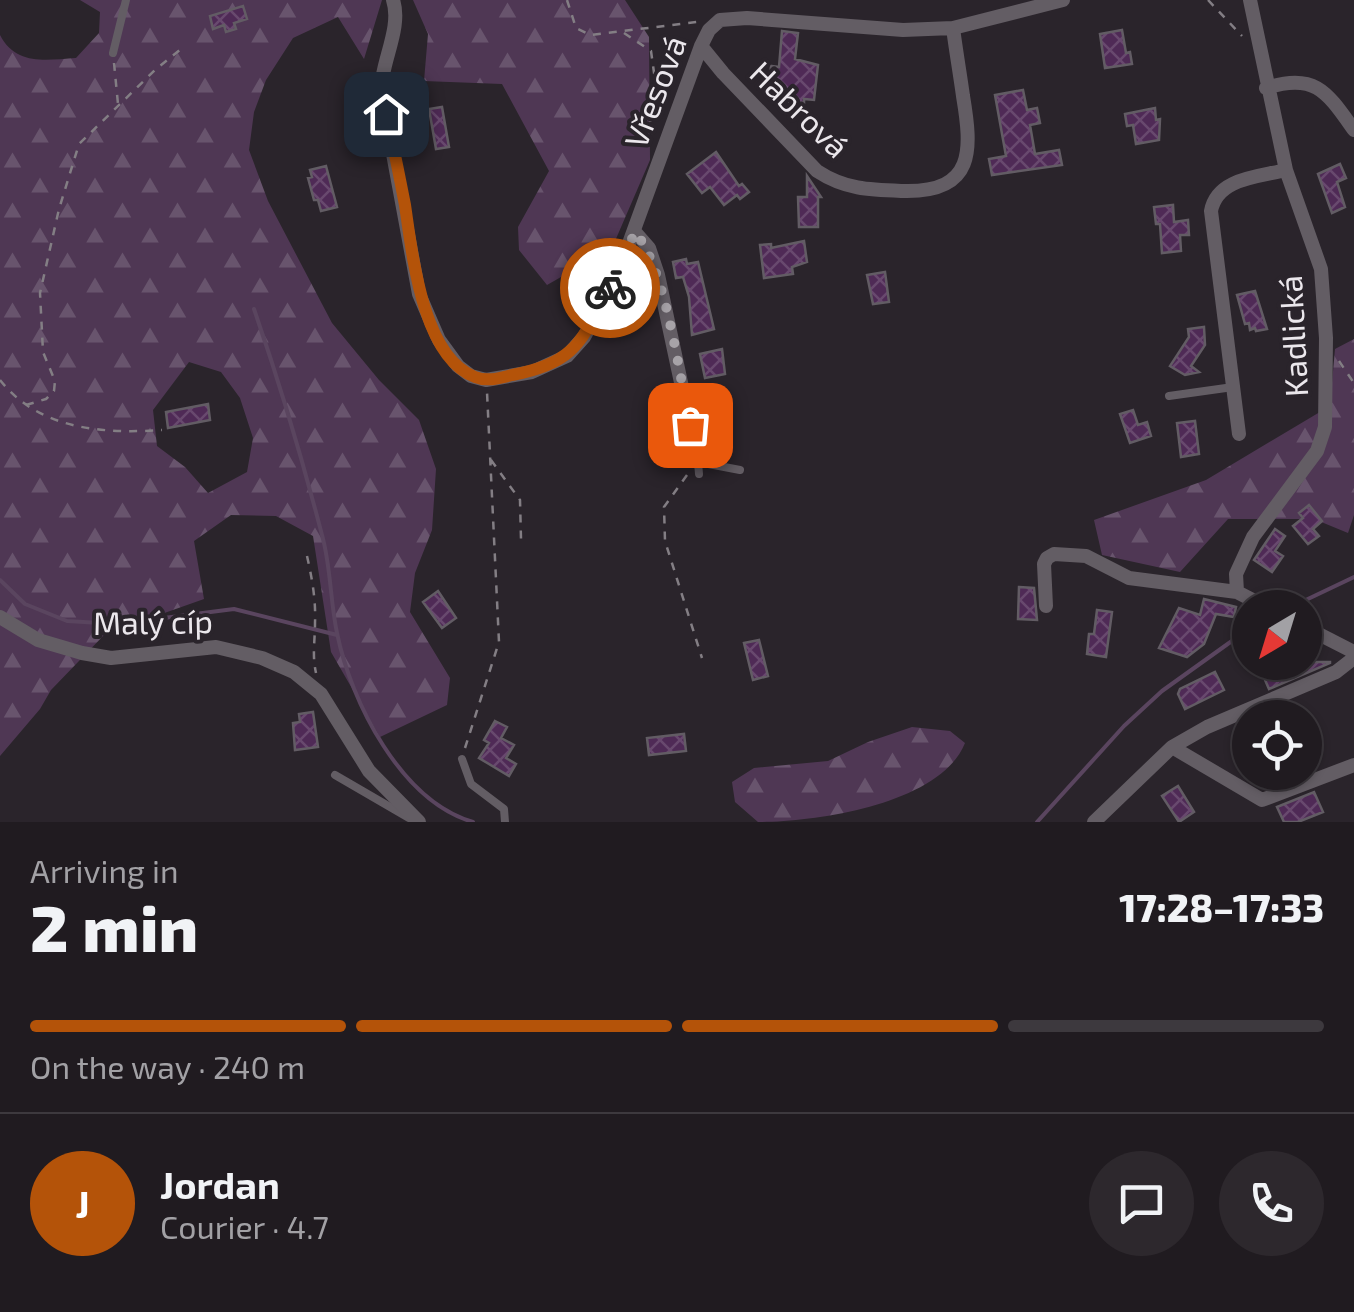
<!DOCTYPE html>
<meta charset="utf-8">
<style>
body{margin:0;font-family:"Exo 2",sans-serif;background:#2d282d;color:#f1f3f6;height:100vh;display:flex;flex-direction:column;font-size:38px;white-space:nowrap}
*{box-sizing:border-box;margin:0}
p{font-size:32px;color:#a2a1a5}
.icon{flex:none;width:55px;height:55px;fill:none;stroke:currentColor;stroke-width:2;stroke-linecap:round;stroke-linejoin:round}
.map{position:relative;height:822px;overflow:hidden}
.sheet{display:flex;flex-direction:column;background:#201b20;flex:1}
.sheet>*{flex:none}
.needle{width:65px;rotate:218deg}
.tools{position:absolute;left:1232px;top:590px;display:grid;gap:20px}
.tools a{display:grid;place-items:center;width:90px;height:90px;border-radius:50%;background:#201b20;box-shadow:0 2px 8px #0004,0 0 0 2px #3d393e;font-size:50px}
.pin{position:absolute;display:grid;place-items:center;width:85px;height:85px;color:#fff;margin:-42px;border-radius:20px;box-shadow:0 5px 15px #0006}
.courier{position:absolute;display:grid;place-items:center;width:100px;height:100px;margin:-50px;border:8px solid #b45309;border-radius:50%;background:#fff;color:#222;box-shadow:0 2px 12px #0007}
.overview em{font-style:normal;font-weight:800}
.overview div{display:flex;flex-direction:column-reverse}
.overview{display:flex;align-items:center;justify-content:space-between;height:170px;padding:0 30px}
h1{font-size:65px;font-weight:800;line-height:75px}
.bar{display:grid;grid-template-columns:repeat(4,1fr);gap:15px 10px;align-content:center;height:120px;padding:0 30px}
.bar i{height:12px;border-radius:8px;background:#3d393e}
.bar .on{background:#b45309}
.bar p{grid-column:span 4}
.line{display:flex;align-items:center;gap:25px;padding:0 30px;border-top:2px solid #3d393e}
.line div{flex:1}
.round{display:grid;place-items:center;flex:none;width:105px;height:105px;border-radius:52px;background:#2d282d}
.map>svg:first-child{display:block}
.forest{fill:url(#forest-firs);fill-rule:evenodd}
.lines{fill:none;stroke-linecap:round;stroke-linejoin:round}
.stream{stroke:#5a455f;stroke-width:4}
.building{fill:url(#building-cross-hatch);stroke:#625c64;stroke-width:2.5}
.path{stroke:#837e84;stroke-width:2.5;stroke-dasharray:8 8;stroke-linecap:butt}
.lane{stroke:#635d64;stroke-width:8}
.street{stroke:#635d64;stroke-width:14}
.done{stroke:#a7a3a8;stroke-width:10;stroke-dasharray:0 18}
.route{stroke:#b45309;stroke-width:12}
.labels{text-anchor:middle;stroke-width:8;stroke-linejoin:round;paint-order:stroke}
.street-label{font-size:32px;fill:#ebe7ec;stroke:#2a242b}
</style>
<div class="map">
<svg width="1354" height="822" viewBox="0 0 1354 822">
<defs>
<pattern id="forest-firs" width="22" height="20" patternUnits="userSpaceOnUse" patternTransform="scale(2.5)"><rect width="22" height="20" fill="#4f3754"/><path d="M5 1l3.5 6h-7zM16 11l3.5 6h-7z" fill="#68546d"/></pattern>
<pattern id="building-cross-hatch" width="8" height="8" patternUnits="userSpaceOnUse" patternTransform="scale(2.5)"><rect width="8" height="8" fill="#4f2a56"/><path d="M0 0l8 8M0 8l8-8" fill="none" stroke="#68496e"/></pattern>
</defs>
<rect width="100%" height="100%" fill="#2a242b"/>
<path class="forest" d="M80 0H382L364 59 338 17 293 38 266 80 254 112 249 150 268 201 332 323 379 380 419 420 436 469 432 530 415 573 410 612 450 678 447 705 380 737 331 652 313 536 276 516 231 515 194 541 204 599 105 634 51 690 40 709 0 756V35C16 66 46 60 76 58L99 33 100 12ZM189 362 221 372 240 398 253 438 247 472 208 493 185 467 157 446 153 410Z
M413 0H625L649 37 650 160 612 248 547 285 519 250 518 227 549 171 502 84 424 81 428 34Z
M1354 339V515L1348 533 1314 519H1228L1180 572 1102 555 1094 520 1206 480 1330 406 1335 349Z
M912 727 950 731 965 743C941 804 816 822 758 822L735 802 732 782 754 768 828 761 868 742Z"/>
<g class="lines">
<path class="stream" d="M254 309C280 384 302 458 322 535 331 567 330 600 337 633 351 702 401 801 473 822
M0 580 25 604 67 621 117 624 234 609 337 635
M1289 608 1354 577
M1037 822 1124 726 1162 691 1250 628"/>
</g>
<path class="building" d="M243 6 247 19 234 23 236 29 226 32 224 25 213 29 210 16Z
M1122 30 1126 53 1130 52 1132 64 1105 68 1100 34Z
M782 31 798 33 795 59 818 65 814 100 804 99V103L773 100 774 90 769 89 771 66 779 67Z
M1023 90 1027 110 1037 108 1040 123 1030 125 1035 154 1059 150 1062 165 992 175 989 159 1006 156 995 95Z
M442 107 449 147 436 149 429 109Z
M1155 108 1156 120 1160 119 1159 140 1136 144 1133 125 1127 126 1125 114Z
M716 152 739 186 742 184 749 192 740 199 737 195 724 205 710 187 702 193 687 174Z
M1340 164 1346 178 1337 182 1345 207 1332 213 1318 174Z
M326 166 337 207 321 211 318 200H314L308 178 312 177 310 170Z
M807 176 821 197H818V227H799L798 197H807Z
M1173 205 1174 222 1188 220 1189 235H1180L1181 251 1162 253 1160 224H1156L1154 207Z
M804 241 807 262 792 267 793 274 764 278 760 245 771 244V248Z
M686 259 687 264 698 262 714 329 692 335 689 297 683 277 676 278 673 262Z
M885 272 889 302 873 304 867 275Z
M1255 291 1267 329 1256 331 1255 328 1250 330 1249 323 1245 324 1237 295Z
M1204 327 1205 345 1191 366 1199 372 1185 375 1170 366 1189 337 1188 329Z
M722 349 725 374 705 378 700 354Z
M208 404 210 420 168 428 166 412Z
M1133 410 1138 425 1147 422 1151 436 1130 443 1120 414Z
M1195 421 1199 454 1181 457 1177 423Z
M1309 505 1322 521 1313 529 1319 536 1308 544 1293 526 1303 518 1299 513Z
M1275 529 1285 536 1275 551 1283 556 1272 572 1254 560Z
M1019 587 1034 588 1037 620 1018 619Z
M438 591 456 618 442 628 423 602Z
M1204 599 1236 607 1234 617 1216 614 1204 644 1187 657 1159 648 1179 608 1200 615Z
M1097 610 1112 612 1106 657 1087 654 1089 634H1094Z
M759 640 768 676 753 680 744 643Z
M1269 662H1330V663L1269 689 1259 666Z
M1215 672 1224 690 1185 709 1178 694 1180 689Z
M313 712 318 747 295 750 293 723 300 722 299 714Z
M495 721 507 727 501 738 514 745 506 758 516 764 509 776 479 758 489 743 484 740Z
M684 734 686 751 649 755 647 738Z
M1178 786 1194 812 1179 822 1162 796Z
M1314 792 1323 812 1298 822H1284L1277 807Z"/>
<g class="lines">
<path class="path" d="M567 0 576 28 590 35 697 22
M1208 0 1242 36
M624 33 651 51 656 87 650 124 653 134
M114 63 118 104
M1339 361 1354 383
M0 380C39 430 104 434 162 430
M26 405 46 399 54 391 55 381 43 352 40 293 59 209 79 144 155 70 181 49
M491 460 520 500 521 539
M687 475 664 507 665 541 702 658
M307 556C312 578 316 600 315 623 315 641 312 655 316 673
M465 748 499 642 487 392"/>
<path class="lane" d="M113 53 126 0
M1169 396 1233 387
M699 474 698 462 740 470
M462 759 471 784 504 809 505 822
M335 775 409 818"/>
<path class="street" d="M393 0C402 27 382 61 381 89L419 294 439 340 458 366 471 376 486 380 532 372 567 356 584 337 616 279 701 46 709 30 720 20 747 18 903 30 953 28 1063 0
M701 46 723 73 817 171C846 190 871 190 905 191 975 192 972 150 963 96 960 74 956 51 953 28
M1266 88C1315 72 1327 92 1354 130
M635 232 649 248 658 275 698 462
M1239 434 1211 211C1217 178 1258 177 1286 170
M1237 592 1236 574 1253 537 1317 451 1325 427 1326 338 1321 269 1286 170 1250 0
M1046 606 1044 564 1047 558 1054 554 1086 556 1129 578 1237 592 1268 608
M0 617 38 640 82 653 111 658 216 647 262 658 294 672 321 694 369 771 419 822
M1305 627 1354 652
M1172 747 1262 800 1354 765
M1094 822 1172 747 1207 727 1336 672 1354 658"/>
</g>
<g class="lines">
<path class="done" d="M610 288 635 232C666 269 679 374 690 425"/>
<path class="route" d="M386 114C393 144 399 174 405 205 412 252 422 357 475 377 487 382 500 378 512 375 576 363 581 341 610 288"/>
</g>
<g class="labels">
<g class="street-label">
<text transform="translate(656 92) rotate(-69)" y="11">Vřesová</text>
<text transform="translate(799 110) rotate(44)" y="11">Habrová</text>
<text transform="translate(1294 336) rotate(-93)" y="11">Kadlická</text>
<text transform="translate(153 623) rotate(-1)" y="11">Malý cíp</text>
</g>
</g>
</svg>
<div class="tools">
<a><svg class="needle" viewBox="-14 -14 28 28"><path d="M0-13l5 13h-10z" fill="#e53935"/><path d="M0 13l5-13h-10z" fill="#a2a1a5"/></svg></a>
<a><svg class="icon" aria-label="locate" viewBox="0 0 24 24"><circle cx="12" cy="12" r="6"/><path d="M12 2v4M12 18v4M2 12h4M18 12h4"/></svg></a>
</div>
<div class="pin" style="left:690px;top:425px;background:#ea580c"><svg class="icon" aria-label="bag" viewBox="0 0 24 24"><path d="M5 8h14l-1 12H6zM9 8a3 3 0 0 1 6 0"/></svg></div>
<div class="pin" style="left:386px;top:114px;background:#1f2937"><svg class="icon" aria-label="home" viewBox="0 0 24 24"><path d="M3 11l9-7 9 7M6 9v11h12V9"/></svg></div>
<div class="courier" style="left:610px;top:288px"><svg class="icon" aria-label="bike" viewBox="0 0 24 24"><circle cx="6" cy="16" r="4"/><circle cx="18" cy="16" r="4"/><path d="M6 16l4-8h5l3 8M10 8l3 8H6M13 5h3"/></svg></div>
</div>
<section class="sheet">
<div class="overview"><div><h1>2 min</h1><p>Arriving in</p></div><em>17:28–17:33</em></div>
<div class="bar"><i class="on"></i><i class="on"></i><i class="on"></i><i></i><p>On the way · 240 m</p></div>
<div class="line" style="height:180px"><b class="round" style="background:#b45309;color:#fff">J</b><div><b>Jordan</b><p>Courier · 4.7</p></div><a class="round"><svg class="icon" aria-label="chat" viewBox="0 0 24 24"><path d="M4 5h16v11H9l-5 4z"/></svg></a><a class="round"><svg class="icon" aria-label="phone" viewBox="0 0 24 24"><path d="M5 4h4l2 5-3 2q2 4 5 5l2-3 5 2v4C11 20 4 13 5 4z"/></svg></a></div>
</section>
